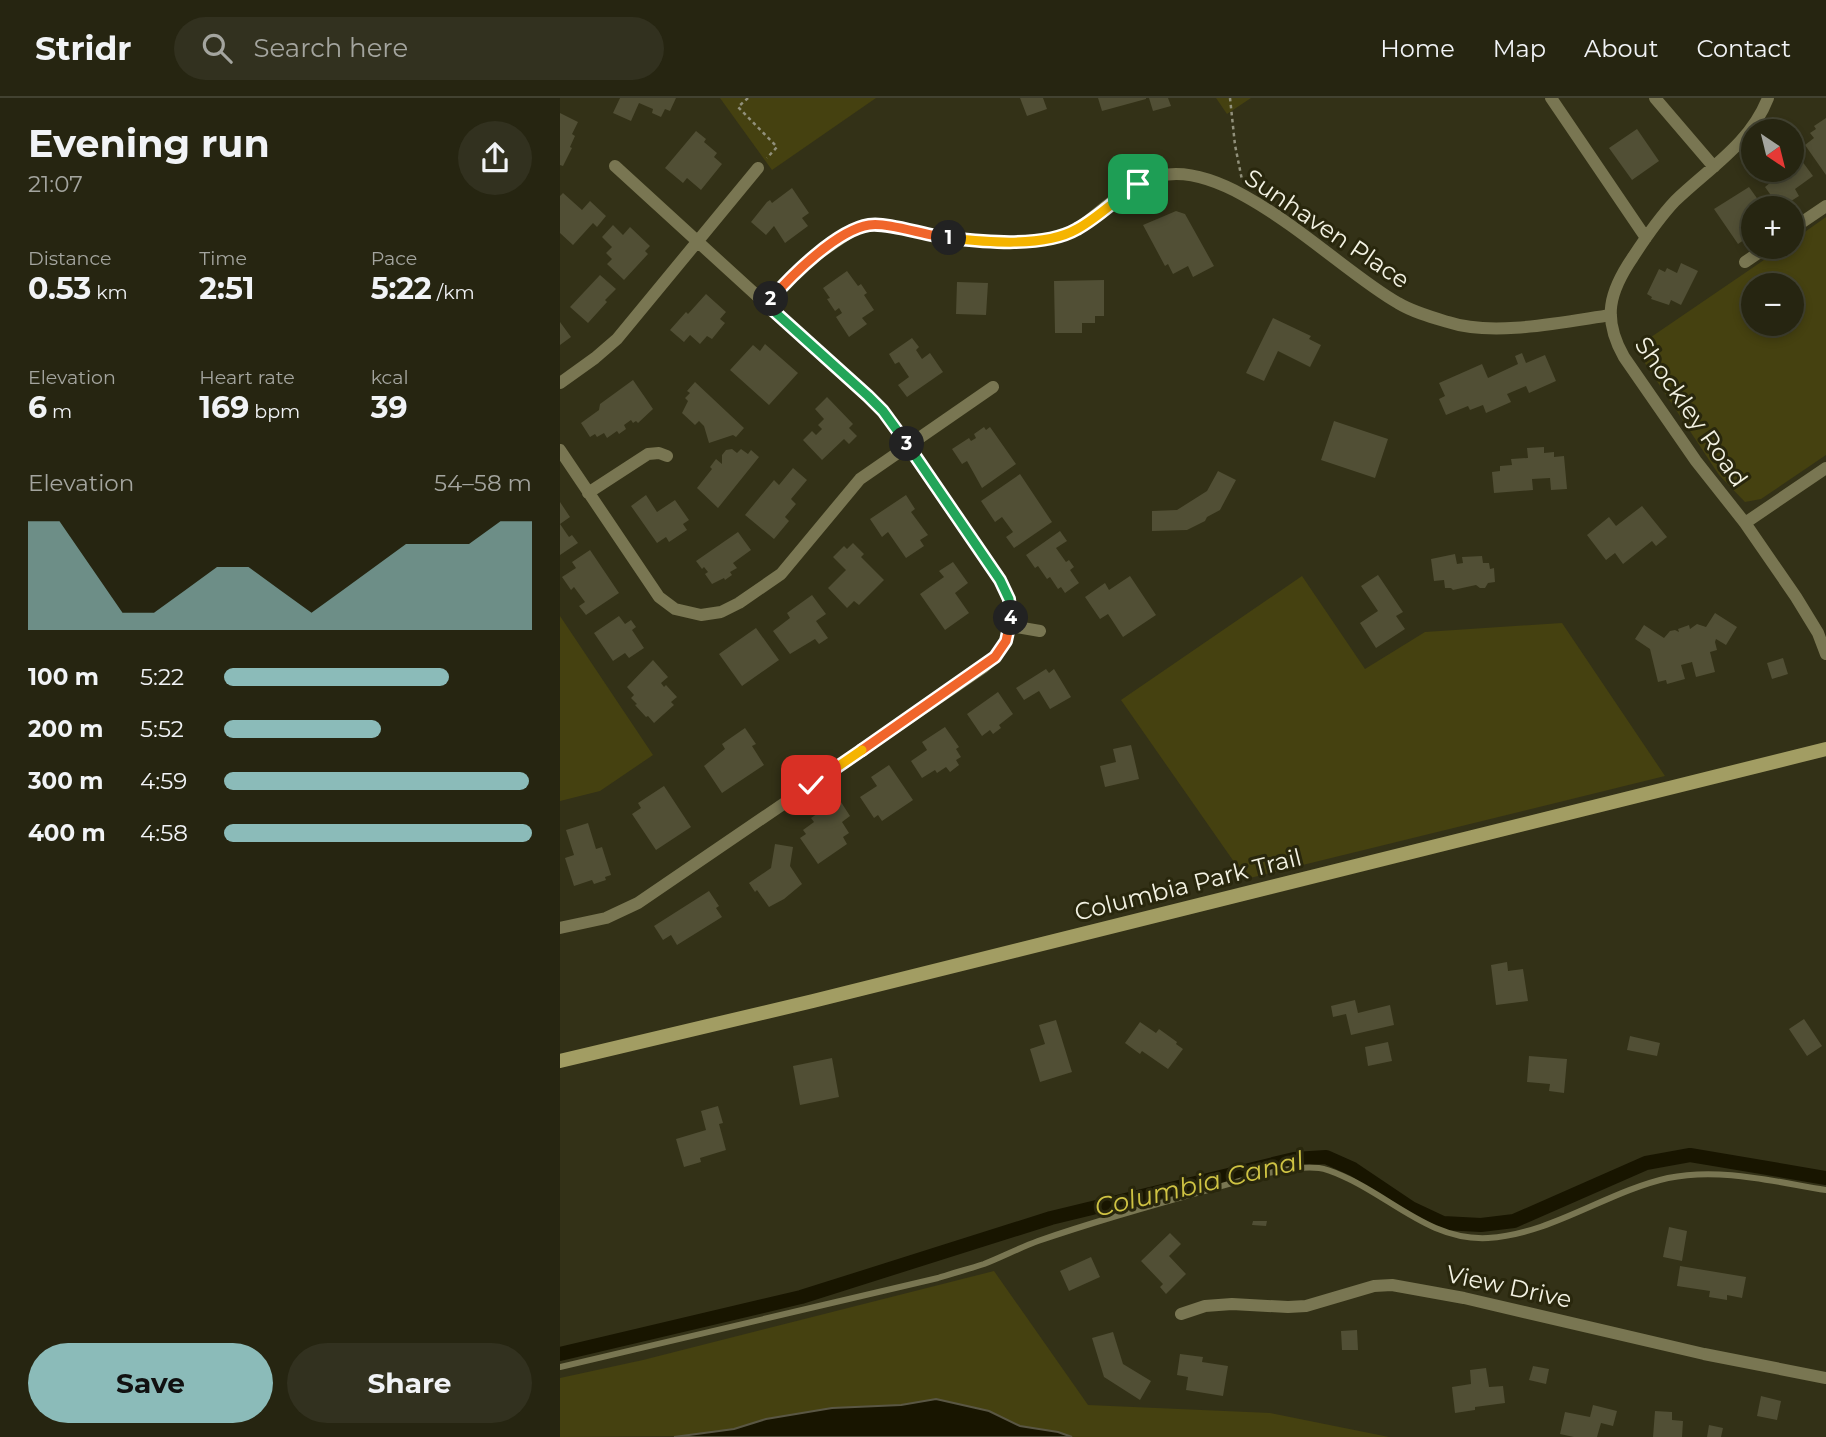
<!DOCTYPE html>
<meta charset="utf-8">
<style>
body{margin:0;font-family:Montserrat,sans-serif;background:#32311f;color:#f1f3f6;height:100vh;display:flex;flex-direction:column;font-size:26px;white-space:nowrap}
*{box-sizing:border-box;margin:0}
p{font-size:23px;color:#a4a59f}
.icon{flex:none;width:38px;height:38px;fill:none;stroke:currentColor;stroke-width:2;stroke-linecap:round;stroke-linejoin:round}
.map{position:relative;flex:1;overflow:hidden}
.details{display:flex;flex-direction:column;background:#262511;width:560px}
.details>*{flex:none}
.needle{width:46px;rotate:145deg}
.tools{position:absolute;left:1181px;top:21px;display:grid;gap:14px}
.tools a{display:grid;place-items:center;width:63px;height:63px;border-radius:50%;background:#262511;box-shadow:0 4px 10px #0003,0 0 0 2px #424231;font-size:35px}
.pin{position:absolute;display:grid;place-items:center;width:60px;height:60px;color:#fff;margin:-30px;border-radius:14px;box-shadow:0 4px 10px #0006}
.km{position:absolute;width:35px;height:35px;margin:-18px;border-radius:50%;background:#222;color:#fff;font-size:19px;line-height:35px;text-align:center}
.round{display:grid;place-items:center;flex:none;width:74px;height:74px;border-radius:37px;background:#32311f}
.summary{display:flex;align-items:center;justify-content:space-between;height:119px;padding:0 28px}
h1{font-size:38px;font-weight:700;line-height:52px}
.metrics{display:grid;grid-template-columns:repeat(3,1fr);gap:10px;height:119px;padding:7px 28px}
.metrics div{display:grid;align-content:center}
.metrics b{font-size:30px;font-weight:700}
.metrics small{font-size:19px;font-weight:400}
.metrics p{font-size:19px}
.chart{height:196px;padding:14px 28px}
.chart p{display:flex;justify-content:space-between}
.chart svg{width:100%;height:126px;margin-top:7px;fill:#8bbbb9;opacity:.7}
.primary-button{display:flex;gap:14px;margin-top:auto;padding:14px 28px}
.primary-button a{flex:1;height:80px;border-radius:42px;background:#8bbbb9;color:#111;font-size:28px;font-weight:700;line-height:80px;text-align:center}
.primary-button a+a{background:#32311f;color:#f1f3f6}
ul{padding:0 28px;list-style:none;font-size:23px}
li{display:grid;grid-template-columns:112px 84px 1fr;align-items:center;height:52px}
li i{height:18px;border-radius:9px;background:#8bbbb9}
header{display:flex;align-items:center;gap:42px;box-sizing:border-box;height:98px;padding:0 35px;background:#262511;border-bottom:2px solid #424231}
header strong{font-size:33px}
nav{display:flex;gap:38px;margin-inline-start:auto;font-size:24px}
.search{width:490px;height:63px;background:#32311f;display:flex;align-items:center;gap:18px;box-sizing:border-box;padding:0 24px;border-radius:38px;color:#a4a59f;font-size:26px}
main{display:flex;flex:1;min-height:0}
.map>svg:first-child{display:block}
.green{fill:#454110;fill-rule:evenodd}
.water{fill:#181500;stroke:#5a5744;stroke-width:2}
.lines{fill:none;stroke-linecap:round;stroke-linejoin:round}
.canal{stroke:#181500;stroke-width:14}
.building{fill:#514f35}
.path{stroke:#91907b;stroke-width:2.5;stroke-dasharray:3.5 3.5;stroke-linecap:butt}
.service{stroke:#797652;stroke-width:6}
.minor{stroke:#797652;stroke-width:12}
.secondary{stroke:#a29d63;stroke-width:14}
.split-1-casing{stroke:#fff;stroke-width:14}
.split-2-casing{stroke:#fff;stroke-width:14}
.split-3-casing{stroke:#fff;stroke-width:14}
.split-4-casing{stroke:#fff;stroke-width:14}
.split-5-casing{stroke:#fff;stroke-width:14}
.split-6-casing{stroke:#fff;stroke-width:14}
.split-1{stroke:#f5b400;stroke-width:9}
.split-2{stroke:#f0652b;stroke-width:9}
.split-3{stroke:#22a559;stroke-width:9}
.split-4{stroke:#22a559;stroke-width:9}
.split-5{stroke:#f0652b;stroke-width:9}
.split-6{stroke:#f5b400;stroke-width:9}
.labels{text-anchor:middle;stroke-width:6;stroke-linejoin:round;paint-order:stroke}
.street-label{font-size:24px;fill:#f3f2e3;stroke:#29270d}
.water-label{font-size:26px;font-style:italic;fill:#cfc343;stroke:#29270d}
</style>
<header>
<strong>Stridr</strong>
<div class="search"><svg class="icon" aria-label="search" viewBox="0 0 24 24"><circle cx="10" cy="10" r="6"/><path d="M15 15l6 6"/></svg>Search here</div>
<nav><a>Home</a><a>Map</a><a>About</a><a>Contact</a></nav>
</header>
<main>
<section class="details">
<div class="summary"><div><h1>Evening run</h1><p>21:07</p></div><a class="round"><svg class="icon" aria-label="share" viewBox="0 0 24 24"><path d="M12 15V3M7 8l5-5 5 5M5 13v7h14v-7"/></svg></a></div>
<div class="metrics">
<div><p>Distance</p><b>0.53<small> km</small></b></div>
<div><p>Time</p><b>2:51</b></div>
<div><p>Pace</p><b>5:22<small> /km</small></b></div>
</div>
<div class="metrics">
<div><p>Elevation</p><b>6<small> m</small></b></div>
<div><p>Heart rate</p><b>169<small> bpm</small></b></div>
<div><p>kcal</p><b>39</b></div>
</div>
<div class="chart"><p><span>Elevation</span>54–58 m</p>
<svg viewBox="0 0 160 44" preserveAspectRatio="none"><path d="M0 44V6L10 6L20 22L30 38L40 38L50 30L60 22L70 22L80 30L90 38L100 30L110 22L120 14L130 14L140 14L150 6L160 6V44z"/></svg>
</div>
<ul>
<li><b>100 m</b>5:22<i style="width:73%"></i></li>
<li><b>200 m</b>5:52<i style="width:51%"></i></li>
<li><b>300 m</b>4:59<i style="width:99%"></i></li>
<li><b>400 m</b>4:58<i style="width:100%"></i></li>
</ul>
<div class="primary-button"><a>Save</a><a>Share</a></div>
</section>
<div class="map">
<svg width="1266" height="1339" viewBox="0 0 1266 1339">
<rect width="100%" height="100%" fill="#333117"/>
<path class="green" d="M160 0H316L212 72Z
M656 0H691L667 16Z
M1266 119V357L1201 401 1185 404 1159 377 1075 250 1223 149H1232V143ZM1194 187H1232V226H1194Z
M742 478 805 571 865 534 1002 525 1105 678 686 781 561 602Z
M0 518 93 657 40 693 0 703Z
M434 1173 528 1307 710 1315 829 1339H512L498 1334 460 1328 429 1313 376 1301 341 1307 272 1310 206 1321 174 1331 127 1338 0 1339V1280L83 1262Z"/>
<path class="water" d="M376 1301 429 1313 460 1328 498 1334 512 1339H114L174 1331 206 1321 272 1310 341 1307Z"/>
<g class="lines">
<path class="canal" d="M0 1256 241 1199 491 1120 734 1061 766 1059 793 1071 851 1110 883 1125 921 1127 954 1123 1086 1065 1130 1057 1266 1080"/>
</g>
<path class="building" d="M60 0H116L110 13 105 11 101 19 92 15 93 11 79 5 71 23 53 15Z
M460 0H483L487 11 467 18Z
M538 0H586V1L542 13Z
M589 0H608L611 8 593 13Z
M0 15 18 24 12 36 15 38 10 49 12 50 3 68 0 67Z
M1266 20V77L1245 47 1254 40 1250 35 1256 31 1254 28Z
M1077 31 1099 63 1072 82 1049 50Z
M136 33 146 41 144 44 157 55 154 59 162 66 141 92 127 80 123 85 105 70Z
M1239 59 1253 78 1235 91 1239 98 1220 110 1205 89 1211 84 1202 72H1232V64Z
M1189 89 1204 110H1194V135L1178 146 1154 111Z
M232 90 249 115 242 120 248 128 225 145 214 128 206 137 191 124 207 104 210 102 212 105Z
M3 95 22 112 30 103 46 118 37 129 33 125 13 147 0 135V98Z
M616 113 625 116 654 168 633 179 628 168 613 176 608 166 605 168 583 127Z
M53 127 63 137 70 129 90 148 85 153 88 156 64 182 47 166 52 161 46 155 52 149 42 139Z
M1121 165 1138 173 1121 207 1111 202 1109 207 1091 201 1092 199 1087 196 1099 171 1105 174 1107 170 1117 175Z
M287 173 298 188 301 186 307 195 304 197 314 212 302 220 307 226 289 239 276 219 282 215 279 210 275 213 267 201 270 200 263 190Z
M40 177 56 191 45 202 47 204 28 225 10 209Z
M544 182V218H535V225H522V235H495L494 183Z
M397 184 428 185 426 217 396 216Z
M146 196 166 214 160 221 165 225 152 241 147 238 140 246 130 237 124 244 110 232 126 214 128 216Z
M713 220 751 238 749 241 761 247 750 269 718 253 704 283 686 275Z
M0 224 11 239 0 247Z
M352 240 359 249 356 252 362 261 370 255 383 274 347 299 338 287 349 279 339 264 335 266 329 256Z
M205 246 238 275 209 307 170 272 193 247 200 253Z
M962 255 966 265 985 257 996 283 969 295 966 288 947 296 951 304 926 315 923 307 910 312 908 308 886 317 879 301 885 298 879 285 922 266 928 280 958 266 955 258Z
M73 282 93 311 78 325 76 323 73 325 71 322 64 327 66 331 59 336 57 333 47 340 44 335 37 339 35 336 30 339 21 325 39 312 40 306Z
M135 284 184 330 176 339 173 337 149 345 144 328 139 323 135 327 122 315 128 303 125 300 130 295 127 293Z
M267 299 293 326 289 330 297 338 289 346 284 341 262 362 243 342 252 333 256 337 262 331 258 327 264 321 255 311Z
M774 323 828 341 815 380 761 362Z
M424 329 426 332 430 329 456 366 422 390 407 363 402 366 392 351 409 340 411 343 416 340 414 336Z
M984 349V355L994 354V359L1004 358 1007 391 991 392 990 380 972 381 973 392 934 395 932 374 940 373V368L952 367 951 361 968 360 967 350Z
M172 351 177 355 181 351 188 356 191 352 199 359 158 410 137 390 152 371 150 369 156 361 162 366V357L166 352Z
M233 370 247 382 231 401 236 406 225 419 229 423 214 441 185 417 214 382 219 387Z
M658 373 676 382 660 412 647 419 645 423 627 432 592 433V413L617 412 647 393Z
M460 376 492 424 454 450 446 439 453 434 442 419 435 424 421 403Z
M86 397 97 414 115 402 129 422 123 426 127 432 109 444 106 439 97 445 71 408Z
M346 397 355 411 351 414 368 437 360 442 364 448 346 460 328 434 322 439 310 421Z
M0 404 10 419 0 426 9 439 12 437 18 445 0 457Z
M1082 408 1107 439 1096 448 1092 443 1063 466 1055 455 1046 462 1027 437 1049 419 1056 428Z
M500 433 507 443 496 450 506 464 509 462 514 469 510 472 519 485 505 495 501 489 498 491 490 479 487 481 478 468 475 470 466 457Z
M178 434 191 452 173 465 177 470 170 474 172 477 165 482 164 480 152 486 145 476 148 474 144 469 142 471 136 463Z
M293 445 304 456 301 459 324 482 299 507 294 503 287 510 268 490 286 472 273 459 284 448 287 451Z
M30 452 59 495 26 517 19 508 25 504 14 489 11 492 2 479 16 470 12 464Z
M895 456 897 466 903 465 902 459 922 458 923 465H929L930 471 934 470 935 484 928 485 925 490H920L916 487 893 492 891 490H885L884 482 874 483 871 461Z
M393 464 408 485 395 495 409 515 385 532 360 496 384 479 379 473Z
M818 477 843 514 836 518 845 531 816 550 800 525 818 513 801 488Z
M570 478 596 517 563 539 548 516 540 521 525 499 545 485 549 492Z
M252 497 266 516 256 523 268 540 259 546 255 541 230 556 213 533 230 520 227 515Z
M1155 515 1177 529 1166 547 1156 541 1155 544 1157 552 1150 554 1155 574 1136 579 1132 564 1121 567 1125 581 1107 586 1106 582 1098 584 1090 551 1075 541 1084 527 1104 540 1110 533 1115 532 1119 534 1118 531 1129 527 1130 531 1137 526 1146 529Z
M59 518 65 526 71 522 76 529 72 532 84 550 69 560 65 555 53 563 34 535Z
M196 530 219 562 182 588 159 556Z
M1223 560 1228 576 1212 581 1207 565Z
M93 562 108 579 101 585 104 589 106 587 117 599 111 604 114 607 94 625 88 618 86 619 75 607 77 606 71 600 74 597 67 589Z
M486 571 489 575 494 571 511 599 490 611 479 593 464 602 456 590Z
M438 594 453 616 439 627 441 630 433 636 430 632 422 638 407 616Z
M385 629 399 649 396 651 401 659 396 662 399 667 390 674 386 669 377 675 375 672 362 680 351 663 367 652 362 644Z
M185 630 196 646 192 648 204 667 162 695 144 668 165 651 162 646Z
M571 647 579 681 545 689 540 668 556 664 553 651Z
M329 667 353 702 322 723 318 717 314 720 300 699 317 688 311 679Z
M104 688 131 729 96 752 72 716 81 710 78 705Z
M279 701 290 718 282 724 289 735 283 739 287 746 258 766 240 740 246 736 243 732 254 724 251 720Z
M28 725 36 751 42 749 51 777 45 779 46 782 34 786 32 782 14 788 5 760 14 757 6 732Z
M215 746 233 749 230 768 242 786 224 801 209 809 197 792 195 794 189 785 211 770Z
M149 793 159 808 156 810 162 819 117 847 111 837 103 842 94 828Z
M947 864 948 873 963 871 968 903 936 907 931 867Z
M795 902 798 915 830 907 834 927 791 937 786 916 773 919 771 908Z
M1244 921 1262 948 1247 958 1229 931Z
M496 922 512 974 480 984 470 951 485 946 479 927Z
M580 924 596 935 599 931 617 944 616 946 623 951 608 971 582 953 580 956 565 945Z
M1070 938 1100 945 1097 958 1067 952Z
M828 944 832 963 808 968 805 949Z
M969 958 1007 961 1004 995 989 993 990 986 967 984Z
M272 960 279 999 240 1007 233 968Z
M158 1008 163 1025 159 1026 166 1052 140 1060 141 1064 124 1069 116 1041 146 1032 141 1013Z
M693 1123H707L706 1128 692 1127Z
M1109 1129 1127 1133 1122 1163 1103 1159Z
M610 1135 621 1146 609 1158 626 1176 606 1196 600 1189 603 1186 581 1163Z
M531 1159 540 1179 509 1193 500 1173Z
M1120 1168 1186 1179 1182 1200 1167 1197V1202L1149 1199 1150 1193 1117 1188Z
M797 1232 798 1252H782L781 1233Z
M553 1234 563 1266 591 1283 580 1302 544 1279 532 1240Z
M620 1256 643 1259 642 1264 668 1268 663 1298 626 1292 628 1279 617 1277Z
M973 1268 989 1271 986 1286 969 1282Z
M926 1270 929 1289 943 1288 945 1305 915 1309V1312L895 1315 892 1289 911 1286 910 1272Z
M1201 1298 1221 1303 1217 1322 1197 1318Z
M1033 1307 1057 1313 1053 1328 1041 1325 1037 1339H1014L1000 1336 1005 1314 1030 1319Z
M1095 1313 1112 1314V1322L1123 1323 1122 1339H1093Z
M1149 1327 1163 1330 1161 1339H1147Z"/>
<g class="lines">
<path class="path" d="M188 0 178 9 217 49 207 60
M670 0 675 47 682 82"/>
<path class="service" d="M293 132C325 122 336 131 366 138 415 147 469 147 516 132
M0 1269 378 1180C393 1175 409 1171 424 1166 442 1159 459 1150 478 1143 536 1123 596 1106 655 1090 688 1081 725 1067 759 1070 769 1071 780 1077 789 1081 835 1103 873 1143 928 1140 992 1136 1046 1094 1108 1080 1160 1069 1215 1084 1266 1092"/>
<path class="minor" d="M991 0 1086 140
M1095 0 1154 69
M1208 0C1190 46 1149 70 1115 103 1099 120 1086 139 1073 159 1049 194 1042 220 1064 259L1136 363 1185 425 1236 499 1258 535 1266 556
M1232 131 1266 108
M516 132C542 113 569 85 600 78 672 60 778 172 838 205 853 214 871 219 888 224 933 239 1003 224 1051 217
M1185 164 1207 149
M206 206 245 165 293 132
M0 285 35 260 57 241 198 70
M0 352 99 499 115 511 141 517 161 514 179 505 221 476 300 381 433 289
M28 395 88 356 99 355 107 358
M1185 425 1266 370
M451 528 480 533
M0 830 46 820 78 805 424 569C454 543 458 516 440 482L323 313 55 68
M621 1216 645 1208 672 1206 728 1209 746 1208 814 1188 832 1187 904 1200 1144 1256 1266 1280"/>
<path class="secondary" d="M0 963 253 903 1266 651"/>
</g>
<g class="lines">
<defs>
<path id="split-1" d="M389 140C425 144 484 150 517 131 539 119 557 100 578 86"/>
<path id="split-2" d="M211 201C232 177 277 132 309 127 329 124 366 138 389 140"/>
<path id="split-3" d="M211 201 206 206 308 298 323 313 347 346"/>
<path id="split-4" d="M347 346 440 482 449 501 451 520"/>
<path id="split-5" d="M302 652 435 559 446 543 451 520"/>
<path id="split-6" d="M251 687 302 652"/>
</defs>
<use href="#split-1" class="split-1-casing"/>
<use href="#split-2" class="split-2-casing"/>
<use href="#split-3" class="split-3-casing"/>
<use href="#split-4" class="split-4-casing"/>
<use href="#split-5" class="split-5-casing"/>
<use href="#split-6" class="split-6-casing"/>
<use href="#split-1" class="split-1"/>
<use href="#split-2" class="split-2"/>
<use href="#split-3" class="split-3"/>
<use href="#split-4" class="split-4"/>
<use href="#split-5" class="split-5"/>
<use href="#split-6" class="split-6"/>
</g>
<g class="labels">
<g class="street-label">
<text transform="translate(767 131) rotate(34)" y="8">Sunhaven Place</text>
<text transform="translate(1131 314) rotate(55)" y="8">Shockley Road</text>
<text transform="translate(628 787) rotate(-14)" y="8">Columbia Park Trail</text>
<text transform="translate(949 1189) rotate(12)" y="8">View Drive</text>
</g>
<g class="water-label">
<text transform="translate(639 1086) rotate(-13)" y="9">Columbia Canal</text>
</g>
</g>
</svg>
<div class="tools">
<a><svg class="needle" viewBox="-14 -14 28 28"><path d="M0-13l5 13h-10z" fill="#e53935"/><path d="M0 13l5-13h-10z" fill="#a4a59f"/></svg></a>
<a>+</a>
<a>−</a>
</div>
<div class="pin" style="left:578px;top:86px;background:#1e9e55"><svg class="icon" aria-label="arrive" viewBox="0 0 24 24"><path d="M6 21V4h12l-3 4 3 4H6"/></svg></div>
<div class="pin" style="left:251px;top:687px;background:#d93025"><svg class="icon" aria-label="check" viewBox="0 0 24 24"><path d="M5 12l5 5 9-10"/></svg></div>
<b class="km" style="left:389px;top:140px">1</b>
<b class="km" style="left:211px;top:201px">2</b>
<b class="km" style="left:347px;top:346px">3</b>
<b class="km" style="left:451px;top:520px">4</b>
</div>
</main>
